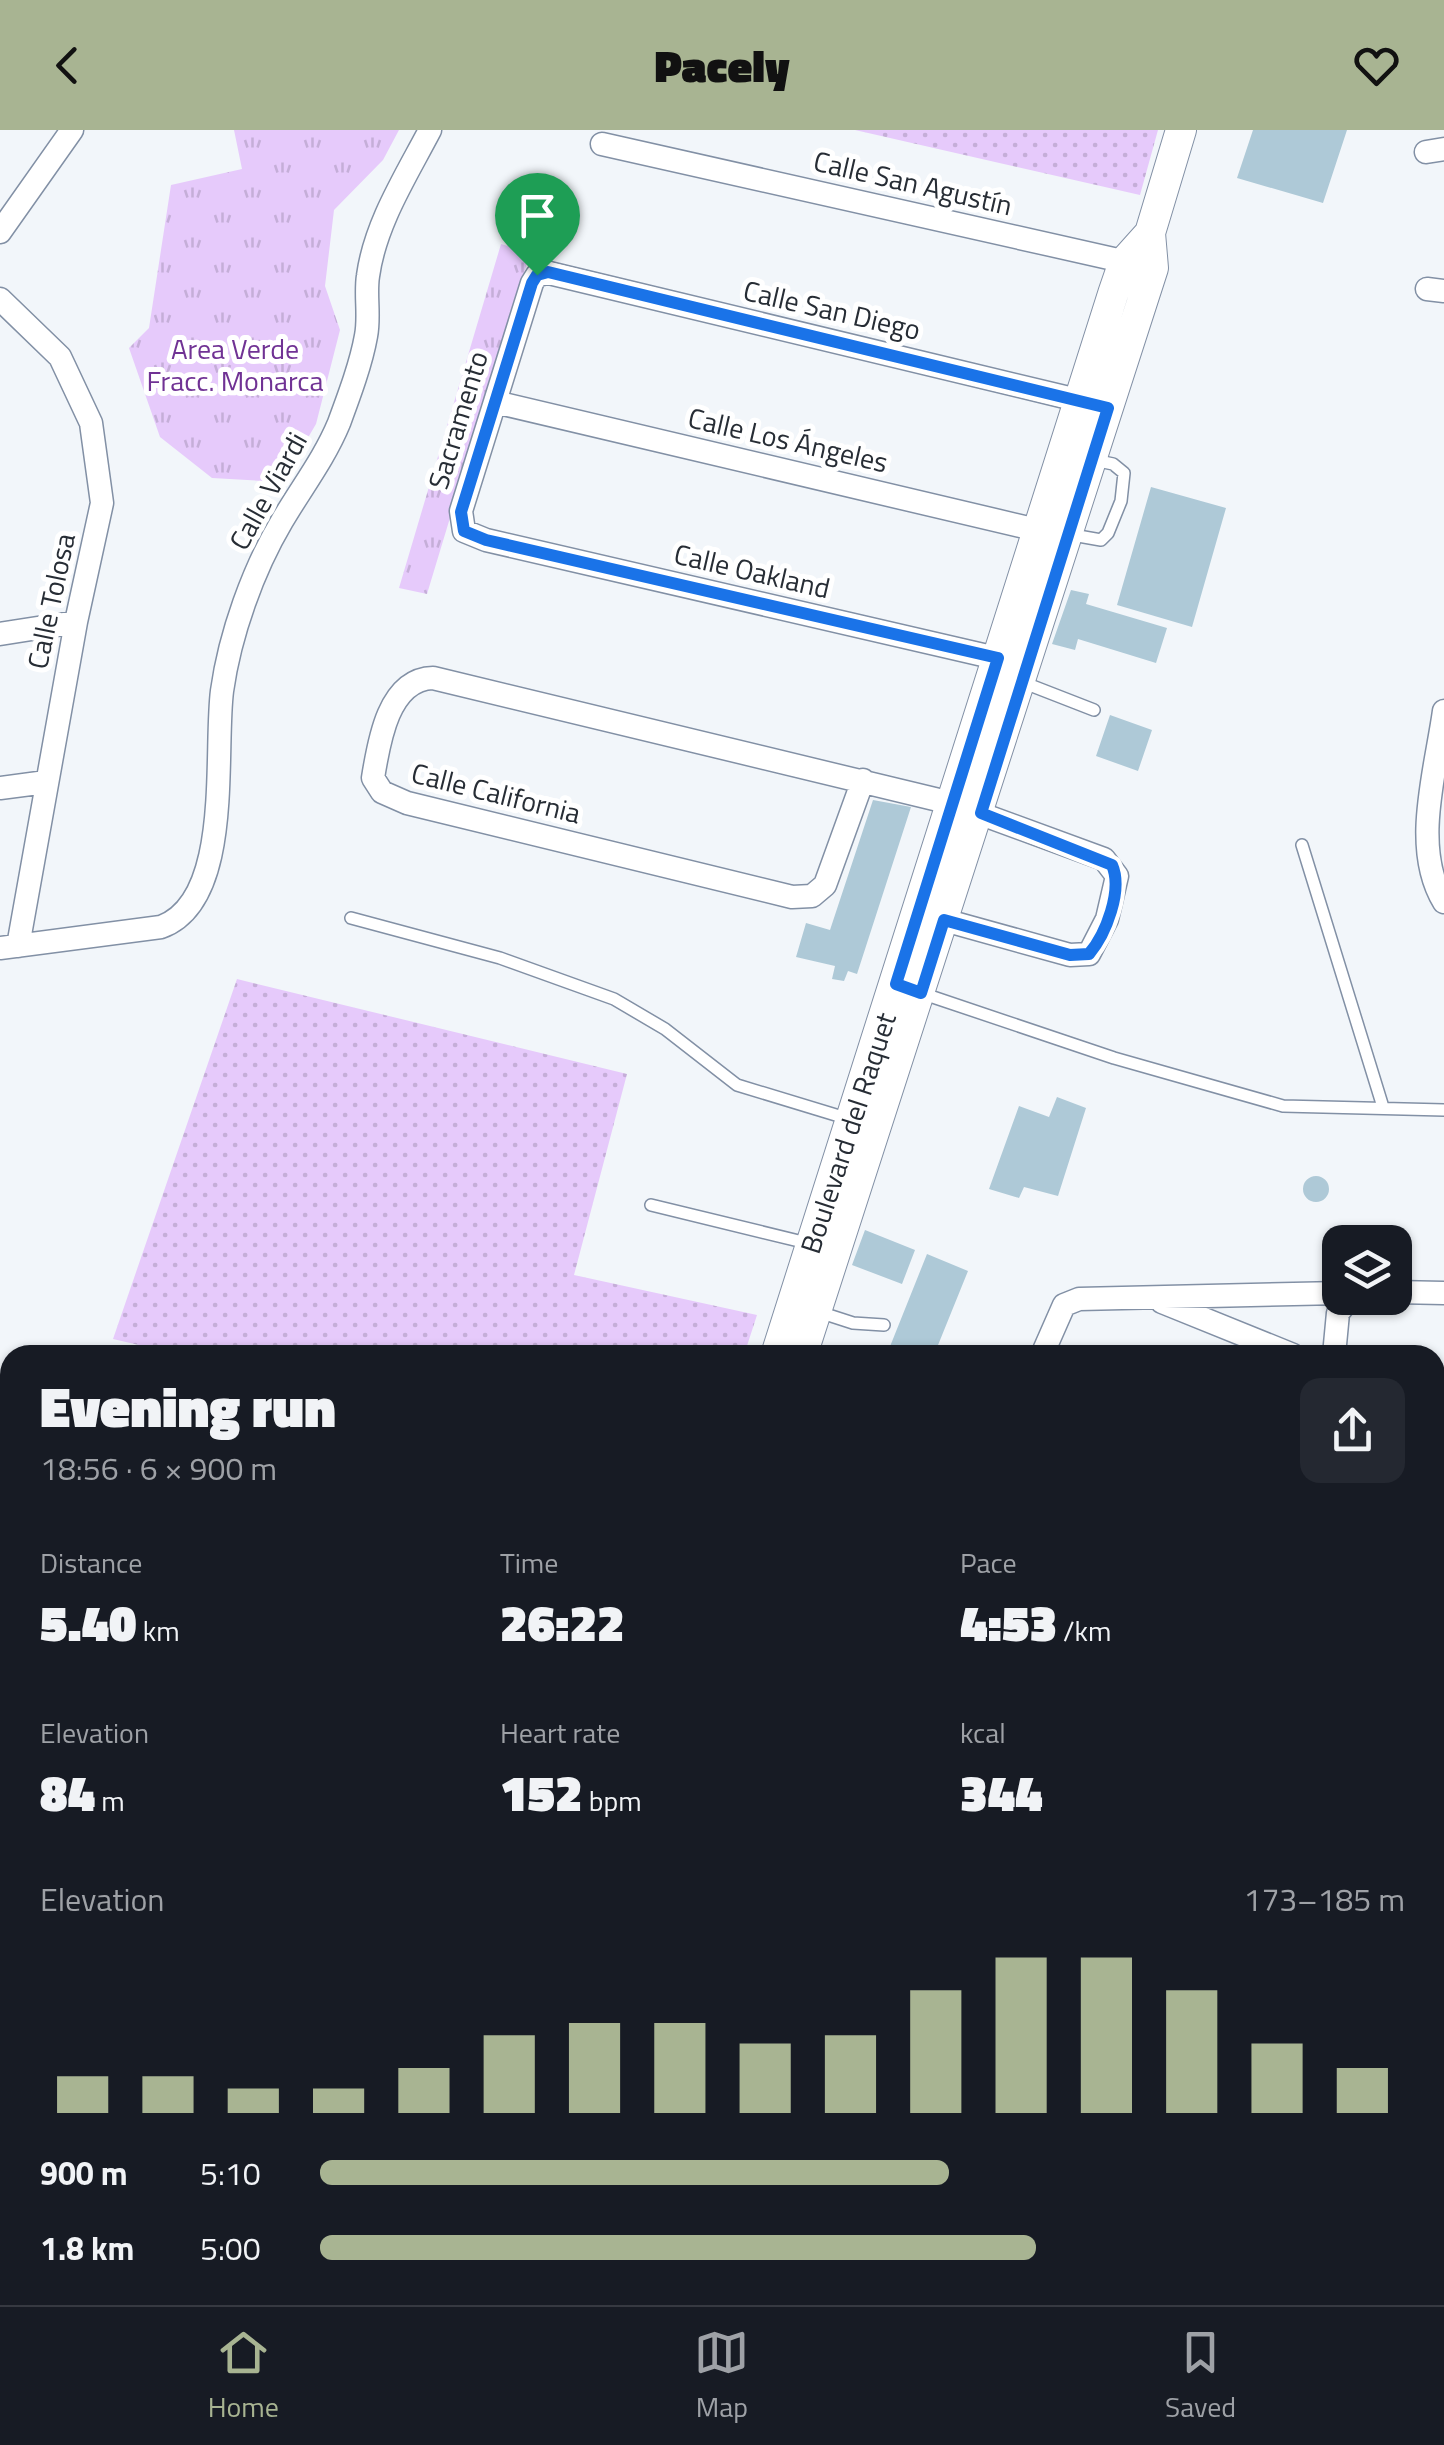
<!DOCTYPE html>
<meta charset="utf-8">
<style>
body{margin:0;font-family:"Titillium Web",sans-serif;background:#242831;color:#f1f3f6;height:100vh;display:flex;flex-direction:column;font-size:38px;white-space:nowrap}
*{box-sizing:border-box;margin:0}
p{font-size:32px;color:#9ea1a6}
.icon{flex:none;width:55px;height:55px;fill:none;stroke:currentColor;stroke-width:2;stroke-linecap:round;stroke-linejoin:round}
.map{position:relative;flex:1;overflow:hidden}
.drawer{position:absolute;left:0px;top:1215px;width:1445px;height:960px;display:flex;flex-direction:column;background:#171b24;border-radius:30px 30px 0 0;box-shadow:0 2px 8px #0004}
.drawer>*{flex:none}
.buttons{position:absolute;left:1322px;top:1095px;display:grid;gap:20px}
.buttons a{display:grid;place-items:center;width:90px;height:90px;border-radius:20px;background:#171b24;box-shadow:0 2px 8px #0004;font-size:50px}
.pin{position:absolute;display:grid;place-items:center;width:85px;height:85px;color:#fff;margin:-102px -42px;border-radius:50% 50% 50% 0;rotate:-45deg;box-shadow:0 0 10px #0007}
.pin .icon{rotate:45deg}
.round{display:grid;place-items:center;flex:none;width:105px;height:105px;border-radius:20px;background:#242831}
.summary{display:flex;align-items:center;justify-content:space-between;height:170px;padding:0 40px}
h1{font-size:55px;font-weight:800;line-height:75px}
.metrics{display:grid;grid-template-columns:repeat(3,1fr);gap:15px;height:170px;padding:10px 40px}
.metrics div{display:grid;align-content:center}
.metrics b{font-size:50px;font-weight:800}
.metrics small{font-size:28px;font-weight:400}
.metrics p{font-size:28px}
.chart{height:280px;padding:20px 40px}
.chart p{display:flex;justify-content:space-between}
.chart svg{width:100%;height:180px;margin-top:10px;stroke:#a8b492;stroke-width:6}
ul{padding:0 40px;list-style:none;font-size:32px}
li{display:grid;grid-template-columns:160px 120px 1fr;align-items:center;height:75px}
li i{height:25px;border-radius:12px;background:#a8b492}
header{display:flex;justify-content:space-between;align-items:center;height:130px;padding:0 40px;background:#a8b492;color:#111;font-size:45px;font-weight:800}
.tabs{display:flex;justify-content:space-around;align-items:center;height:140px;border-top:2px solid #363941;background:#171b24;font-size:28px;color:#9ea1a6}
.tabs a{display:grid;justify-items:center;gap:5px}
.tabs .on{color:#a8b492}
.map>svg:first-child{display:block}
.grass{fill:url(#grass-dots)}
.park{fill:url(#park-tufts)}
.building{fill:#aec9d7}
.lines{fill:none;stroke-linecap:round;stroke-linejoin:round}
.lane-casing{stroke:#8290a5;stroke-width:14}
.street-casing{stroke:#8290a5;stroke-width:25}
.secondary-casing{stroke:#8290a5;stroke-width:32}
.lane{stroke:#fff;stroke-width:11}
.street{stroke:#fff;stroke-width:22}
.secondary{stroke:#fff;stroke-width:30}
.route-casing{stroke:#fff;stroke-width:20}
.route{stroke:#1a73e8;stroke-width:12}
.labels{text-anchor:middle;stroke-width:10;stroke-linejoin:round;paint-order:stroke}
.street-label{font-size:28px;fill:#272d35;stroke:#fff}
.park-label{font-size:28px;fill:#703294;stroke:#fff}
</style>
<header><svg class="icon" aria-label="back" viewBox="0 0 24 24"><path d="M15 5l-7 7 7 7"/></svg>Pacely<svg class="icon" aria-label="heart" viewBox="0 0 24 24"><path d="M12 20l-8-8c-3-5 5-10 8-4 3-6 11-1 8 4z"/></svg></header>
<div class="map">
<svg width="1444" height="2175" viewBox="0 0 1444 2175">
<defs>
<pattern id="grass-dots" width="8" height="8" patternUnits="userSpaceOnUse" patternTransform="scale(2.5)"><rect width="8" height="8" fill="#e6cafb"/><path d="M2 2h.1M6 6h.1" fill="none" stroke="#c5aed8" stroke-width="1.8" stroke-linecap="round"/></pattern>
<pattern id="park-tufts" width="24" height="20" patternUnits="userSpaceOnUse" patternTransform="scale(2.5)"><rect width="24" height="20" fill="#e6cafb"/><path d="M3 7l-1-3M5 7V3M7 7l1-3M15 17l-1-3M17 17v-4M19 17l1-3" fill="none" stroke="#c5aed8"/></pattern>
</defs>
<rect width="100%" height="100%" fill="#f2f6fa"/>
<path class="grass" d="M855 0H1158L1140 65Z
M237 849 627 944 574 1145 757 1185 744 1225H182L113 1209Z"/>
<path class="park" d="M234 0H399L383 30 334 80 325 156 340 200 316 294 282 352 212 348 160 307 129 218 149 198 171 55 242 39Z
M501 114 530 123 427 464 399 458Z
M1293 2165H1360L1356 2175H1295Z"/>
<path class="building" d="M1253 0H1347L1323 73 1237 48Z
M1151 357 1226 378 1192 497 1117 475Z
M1071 460 1089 464 1086 474 1167 498 1156 533 1078 509 1075 520 1052 514Z
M1110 585 1152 600 1138 641 1096 626Z
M873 670 911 677 857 844 848 841 844 851 832 849 835 836 796 827 806 793 830 800Z
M1057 967 1086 978 1058 1066 1024 1057 1019 1068 989 1059 1019 976 1049 987Z
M1303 1059a13 13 0 1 1 26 0a13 13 0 1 1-26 0Z
M865 1100 915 1120 902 1154 852 1135Z
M927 1124 968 1141 934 1225H904L889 1219Z"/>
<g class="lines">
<defs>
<path id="lane" d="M1067 404 1101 410 1108 403 1121 371 1124 343 1113 334 1094 330
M1022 552 1094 580
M1302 715 1383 977
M351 788 500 828 614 869 665 899 737 955 849 989
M921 863 1114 928 1283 976 1444 980
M651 1075 807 1113
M819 1182 853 1193 884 1195"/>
<path id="street" d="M602 14 1140 135
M1426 22 1444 19
M0 102 72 0
M1427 159 1444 161
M0 169 60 227 91 293 102 373 76 492 18 816
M495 272 1054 404
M0 504 76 492
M1009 531 486 410 464 401 461 381 532 153 537 145 549 143 1094 274
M1444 581C1436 640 1411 718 1444 772
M863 650 825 755 812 766 792 767 407 673 382 662 373 648C379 610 389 549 433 548L951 673 1104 729 1117 746 1107 789 1089 824 1070 825 944 790
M0 658 46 652
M0 818 161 797C233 771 214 624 222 561 230 504 253 440 282 391 302 357 324 329 339 293 349 266 361 234 366 206 370 186 365 165 368 146 375 94 406 46 430 0
M1395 1162 1444 1163
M1162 1172 1293 1225
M1042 1225 1064 1175 1079 1169 1340 1163
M1334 1225 1338 1183 1350 1168
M1435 1288 1444 1295
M0 1409H10
M1435 1640 1444 1630
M0 1688H10
M1435 2041 1444 2016
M0 2120 10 2126
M28 2165 36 2175
M293 2165 295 2175
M1222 2165 1223 2175
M842 2175H862
M1006 2175 1009 2165
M1388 2175 1392 2165"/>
<path id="secondary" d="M776 1225 1113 164 1124 132 1150 103
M802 1225 1153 138 1150 103 1181 0
M1435 1560 1444 1558
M0 1993 10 1988
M698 2165 699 2175
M727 2165 728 2175"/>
</defs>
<use href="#lane" class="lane-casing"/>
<use href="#street" class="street-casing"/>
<use href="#secondary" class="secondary-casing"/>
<use href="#lane" class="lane"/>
<use href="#street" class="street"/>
<use href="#secondary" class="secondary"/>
</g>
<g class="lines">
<defs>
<path id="route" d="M548 142 1108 278 981 683 1112 735C1123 760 1106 804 1089 824L1070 825 944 790 921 863 896 854 998 528 486 410 464 401 461 382 532 153 537 145Z"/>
</defs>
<use href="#route" class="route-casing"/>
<use href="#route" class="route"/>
</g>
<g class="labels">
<g class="street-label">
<text transform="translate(913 53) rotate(13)" y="10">Calle San Agustín</text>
<text transform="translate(832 180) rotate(13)" y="10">Calle San Diego</text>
<text transform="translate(458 290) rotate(-73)" y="10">Sacramento</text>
<text transform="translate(788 310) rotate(13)" y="10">Calle Los Ángeles</text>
<text transform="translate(268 361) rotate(-61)" y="10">Calle Viardi</text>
<text transform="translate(752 441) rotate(13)" y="10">Calle Oakland</text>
<text transform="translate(51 471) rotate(-78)" y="10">Calle Tolosa</text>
<text transform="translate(496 663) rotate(14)" y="10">Calle California</text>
<text transform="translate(848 1003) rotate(-72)" y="10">Boulevard del Raquet</text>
</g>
<g class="park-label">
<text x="235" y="229">Area Verde<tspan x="235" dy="32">Fracc. Monarca</tspan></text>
</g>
</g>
</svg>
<div class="buttons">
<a><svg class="icon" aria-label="layers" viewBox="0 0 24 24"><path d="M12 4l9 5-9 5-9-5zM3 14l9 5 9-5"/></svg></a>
</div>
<div class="pin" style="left:537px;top:145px;background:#1e9e55"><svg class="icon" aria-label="arrive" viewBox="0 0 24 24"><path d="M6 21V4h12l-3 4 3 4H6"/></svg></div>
<section class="drawer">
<div class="summary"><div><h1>Evening run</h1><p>18:56 · 6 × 900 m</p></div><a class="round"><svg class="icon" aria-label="share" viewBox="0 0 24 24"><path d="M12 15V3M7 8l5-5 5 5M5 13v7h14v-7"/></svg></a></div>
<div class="metrics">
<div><p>Distance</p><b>5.40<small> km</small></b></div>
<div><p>Time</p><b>26:22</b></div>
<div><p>Pace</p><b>4:53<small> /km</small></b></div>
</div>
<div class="metrics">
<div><p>Elevation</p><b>84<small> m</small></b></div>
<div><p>Heart rate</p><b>152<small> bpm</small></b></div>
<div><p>kcal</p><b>344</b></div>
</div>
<div class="chart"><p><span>Elevation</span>173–185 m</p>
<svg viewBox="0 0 160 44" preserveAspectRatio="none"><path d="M5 44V35M15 44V35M25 44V38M35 44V38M45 44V33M55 44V25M65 44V22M75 44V22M85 44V27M95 44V25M105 44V14M115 44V6M125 44V6M135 44V14M145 44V27M155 44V33"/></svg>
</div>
<ul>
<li><b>900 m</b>5:10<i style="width:58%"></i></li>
<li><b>1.8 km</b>5:00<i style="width:66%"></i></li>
</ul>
</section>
</div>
<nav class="tabs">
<a class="on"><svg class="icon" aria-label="home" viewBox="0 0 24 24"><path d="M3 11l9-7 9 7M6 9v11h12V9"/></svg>Home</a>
<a><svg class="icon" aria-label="map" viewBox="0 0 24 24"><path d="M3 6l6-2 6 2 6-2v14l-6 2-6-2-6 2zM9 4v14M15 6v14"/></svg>Map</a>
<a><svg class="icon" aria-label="saved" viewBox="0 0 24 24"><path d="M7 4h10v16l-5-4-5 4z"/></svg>Saved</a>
</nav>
